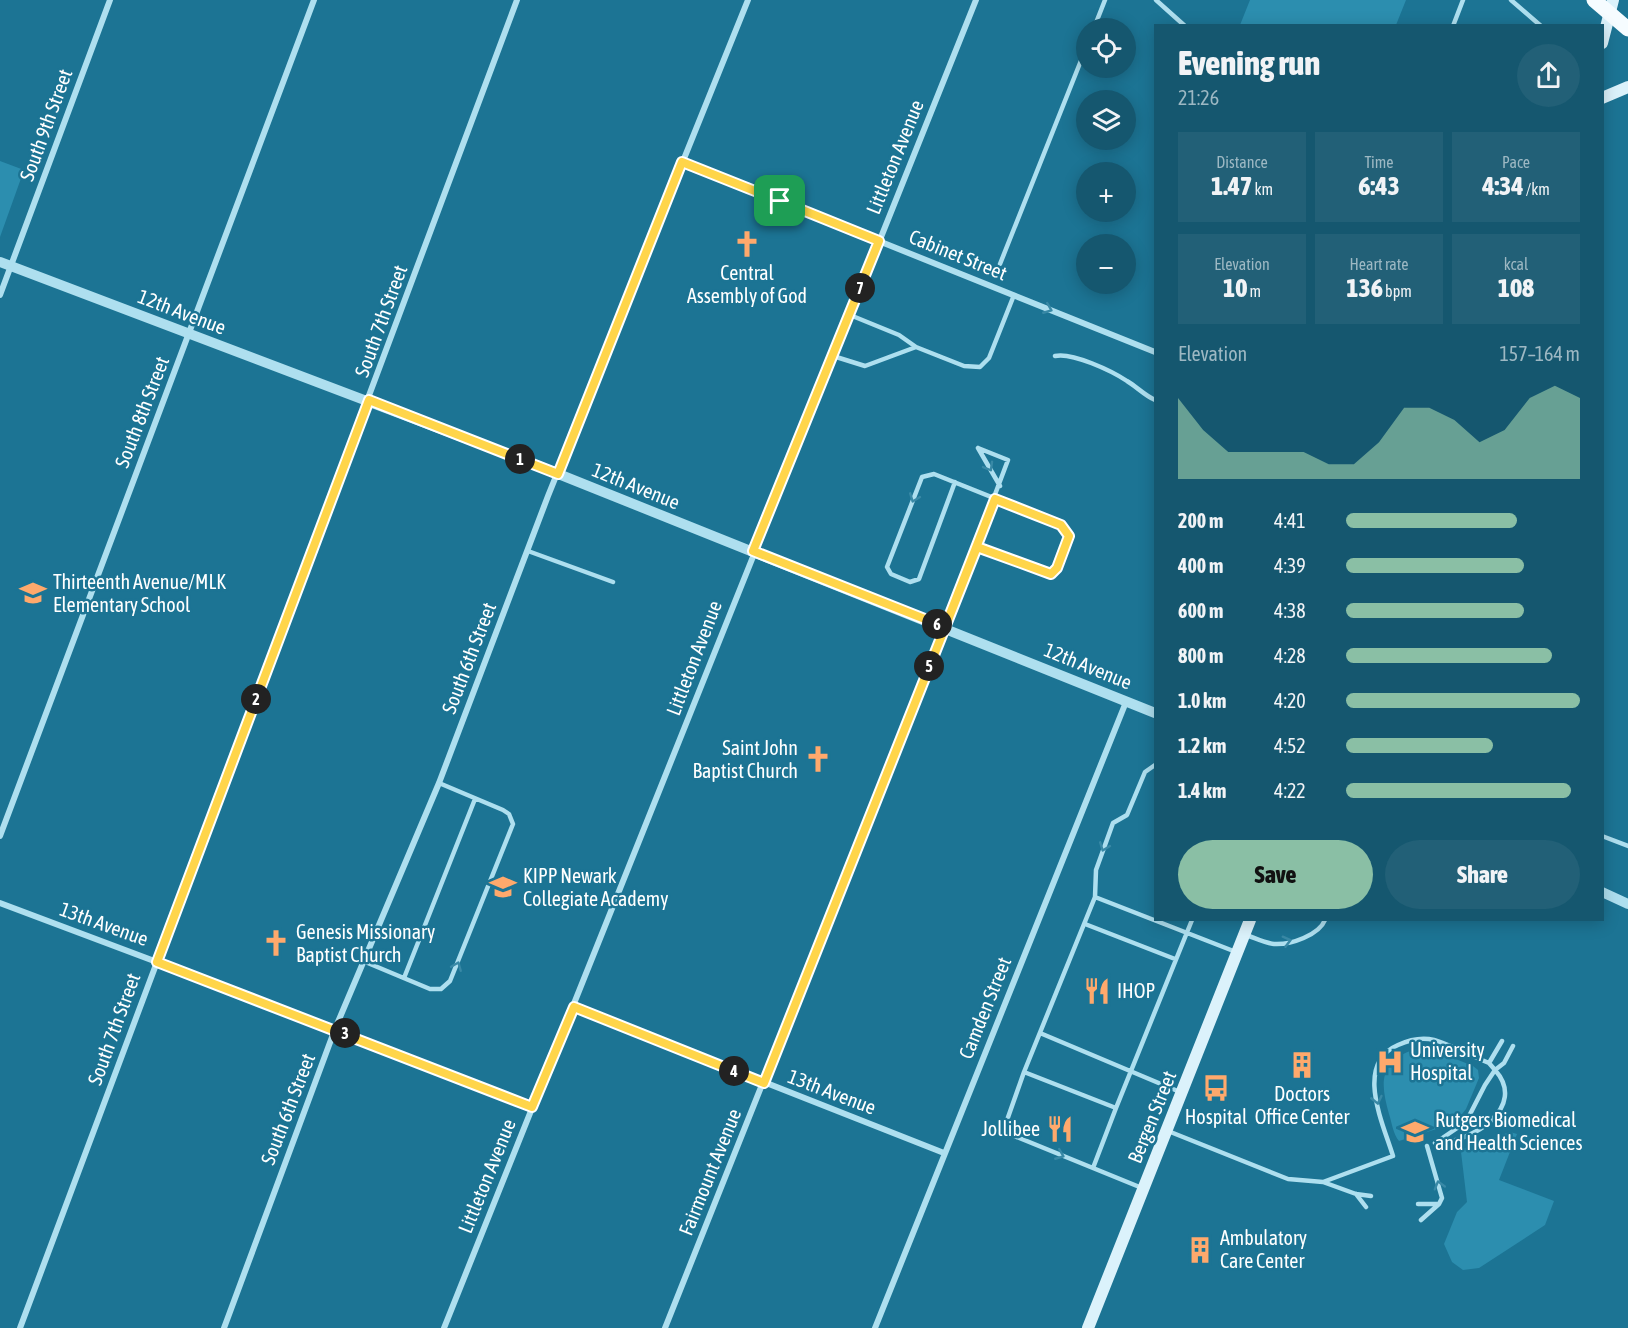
<!DOCTYPE html>
<meta charset="utf-8">
<style>
body{margin:0;font-family:"Asap Condensed",sans-serif;background:#226077;color:#f1f3f6;height:100vh;display:flex;flex-direction:column;font-size:22px;white-space:nowrap}
*{box-sizing:border-box;margin:0}
p{font-size:20px;color:#9db8c3}
.icon{flex:none;width:33px;height:33px;fill:none;stroke:currentColor;stroke-width:2;stroke-linecap:round;stroke-linejoin:round}
.map{position:relative;flex:1;overflow:hidden}
.sheet{position:absolute;left:1154px;top:24px;width:450px;height:897px;display:flex;flex-direction:column;background:#15576f;border-radius:0px;box-shadow:0 3px 15px #0003}
.sheet>*{flex:none}
.buttons{position:absolute;left:1076px;top:18px;display:grid;gap:12px}
.buttons a{display:grid;place-items:center;width:60px;height:60px;border-radius:50%;background:#15576f;box-shadow:0 3px 15px #0003;font-size:30px}
.pin{position:absolute;display:grid;place-items:center;width:51px;height:51px;color:#fff;margin:-26px;border-radius:12px;box-shadow:0 3px 9px #0006}
.km{position:absolute;width:30px;height:30px;margin:-15px;border-radius:50%;background:#222;color:#fff;font-size:16px;line-height:30px;text-align:center}
.round{display:grid;place-items:center;flex:none;width:63px;height:63px;border-radius:32px;background:#226077}
.head{display:flex;align-items:center;justify-content:space-between;height:102px;padding:0 24px}
h1{font-size:33px;font-weight:800;line-height:45px}
.metrics{display:grid;grid-template-columns:repeat(3,1fr);gap:9px;height:102px;padding:6px 24px}
.metrics div{display:grid;align-content:center;border-radius:0px;background:#226077;text-align:center}
.metrics b{font-size:26px;font-weight:800}
.metrics small{font-size:16px;font-weight:400}
.metrics p{font-size:16px}
.chart{height:168px;padding:12px 24px}
.chart p{display:flex;justify-content:space-between}
.chart svg{width:100%;height:108px;margin-top:6px;fill:#8abfa5;opacity:.7}
.action{display:flex;gap:12px;margin-top:auto;padding:12px 24px}
.action a{flex:1;height:69px;border-radius:36px;background:#8abfa5;color:#111;font-size:24px;font-weight:800;line-height:69px;text-align:center}
.action a+a{background:#226077;color:#f1f3f6}
ul{padding:0 24px;list-style:none;font-size:20px}
li{display:grid;grid-template-columns:96px 72px 1fr;align-items:center;height:45px}
li i{height:15px;border-radius:8px;background:#8abfa5}
.map>svg:first-child{display:block}
.green{fill:#2c8eaf}
.lines{fill:none;stroke-linecap:round;stroke-linejoin:round}
.service{stroke:#aedfef;stroke-width:4.5}
.minor{stroke:#aedfef;stroke-width:6}
.tertiary{stroke:#aedfef;stroke-width:10}
.secondary{stroke:#dbf2fb;stroke-width:12}
.primary{stroke:#f6fcff;stroke-width:15}
.oneway{stroke:#3989a6}
.route-casing{stroke:#fff;stroke-width:12}
.route{stroke:#ffd54a;stroke-width:8}
.labels{text-anchor:middle;stroke-width:5;stroke-linejoin:round;paint-order:stroke}
.street-label{font-size:20px;fill:#fff;stroke:#1c7494}
.poi-label{font-size:20px;fill:#fff;stroke:#1c7494;text-anchor:start}
</style>
<div class="map">
<svg width="1628" height="1328" viewBox="0 0 1628 1328">
<rect width="100%" height="100%" fill="#1c7494"/>
<path class="green" d="M1250 0H1406L1396 25H1240Z
M0 161 24 170 0 237Z
M1415 1049H1431L1473 1066 1478 1070 1479 1078 1466 1109 1455 1123 1399 1141C1393 1134 1392 1123 1389 1114 1380 1082 1379 1062 1415 1049Z
M1510 1132 1517 1134 1499 1180 1554 1201 1545 1225 1479 1268 1463 1270 1452 1262 1444 1244 1457 1212 1467 1202 1461 1152 1463 1149Z"/>
<g class="lines">
<path class="service" d="M1156 0 1185 26
M1511 0 1541 26
M1453 26 1463 0
M1094 28 1105 0
M1000 264 1086 48
M850 315 899 335 916 347
M833 356 865 366 916 347 964 366 980 367 989 358 1014 295
M1055 356C1072 352 1112 371 1127 381 1137 387 1144 395 1155 400
M978 448 1000 486
M955 482 919 579 910 582 891 574 887 567 922 477 934 474 1061 525 1069 536 1057 568 1051 574 977 547
M528 551 613 582
M945 627 1008 460 978 448
M1155 765 1145 772 1127 815 1113 823 1096 870 1095 897 1236 952
M1602 836 1628 846
M1095 897 1024 1072 1116 1108 1192 920
M1085 924 1175 959
M1246 935C1255 938 1265 943 1274 944 1291 945 1319 935 1325 920
M363 961 430 989H441L450 981 513 824 509 814 503 810 439 783
M404 978 475 799
M1040 1033 1180 1092
M1489 1063 1502 1041
M1024 1072 1006 1123 1007 1133 1142 1188
M1168 1131 1288 1179 1323 1182 1393 1156C1383 1123 1354 1064 1398 1045 1409 1040 1422 1037 1434 1040 1453 1046 1471 1056 1489 1063L1495 1070 1485 1085 1466 1122 1435 1143
M1438 1143C1472 1142 1528 1107 1495 1070L1504 1063 1513 1046
M1093 1168 1116 1108
M1323 1182 1356 1194 1371 1196
M1356 1194 1366 1207
M1418 1204H1439L1442 1198 1427 1146
M1421 1220 1439 1204"/>
<path class="minor" d="M682 162 1155 352
M0 295 110 0
M0 836 314 0
M0 903 335 1029 532 1107
M574 1007 944 1153
M20 1328 517 0
M224 1328 335 1029 439 783 548 496 748 0
M444 1328 976 0
M665 1328 944 628
M875 1328 1126 702"/>
<path class="tertiary" d="M0 262 541 467 1155 713
M1602 892 1628 904"/>
<path class="secondary" d="M1602 43 1613 0
M1602 98 1628 87
M1088 1328 1250 920"/>
<path class="primary" d="M1594 0 1628 29"/>
</g>
<defs><path id="oneway-chevron" d="M-2-3.5L2.5 0L-2 3.5" fill="none" stroke-width="1.6" stroke-linecap="round" stroke-linejoin="round" transform="scale(1.5)"/></defs>
<g class="oneway">
<use href="#oneway-chevron" transform="translate(1048 309) rotate(22)"/>
<use href="#oneway-chevron" transform="translate(989 467) rotate(60)"/>
<use href="#oneway-chevron" transform="translate(914 498) rotate(111)"/>
<use href="#oneway-chevron" transform="translate(1104 847) rotate(111)"/>
<use href="#oneway-chevron" transform="translate(1287 941) rotate(-15)"/>
<use href="#oneway-chevron" transform="translate(457 966) rotate(-68)"/>
<use href="#oneway-chevron" transform="translate(1377 1100) rotate(77)"/>
<use href="#oneway-chevron" transform="translate(1060 1155) rotate(22)"/>
<use href="#oneway-chevron" transform="translate(1439 1185) rotate(-106)"/>
</g>
<g class="lines">
<defs>
<path id="route" d="M780 201 682 162 558 474 369 400 157 962 532 1107 574 1007 764 1083 977 547 1051 574 1057 568 1069 536 1061 525 995 499 945 627 753 551 879 241 780 201"/>
</defs>
<use href="#route" class="route-casing"/>
<use href="#route" class="route"/>
</g>
<defs>
<symbol id="church-bare" viewBox="-9 -9 18 18"><path d="M-1.2-6h2.4v3.5h3.3v2.4h-3.3V6h-2.4V-.1h-3.3v-2.4h3.3Z" fill="#ffa96c" stroke="#1c7494" stroke-width="2.5" paint-order="stroke"/></symbol>
<symbol id="school-bare" viewBox="-9 -9 18 18"><path d="M0-5L7-2L0 1L-7-2ZM-4 1L0 2.5L4 1V4Q0 6-4 4Z" fill="#ffa96c" stroke="#1c7494" stroke-width="2.5" paint-order="stroke"/></symbol>
<symbol id="restaurant-bare" viewBox="-9 -9 18 18"><path d="M-5-6h1v4h1v-4h1v4h1v-4h1v5L-1.5 .5V6h-2V.5L-5-1ZM5-6V6H3V1.5H1.5Q1.5-4 5-6Z" fill="#ffa96c" stroke="#1c7494" stroke-width="2.5" paint-order="stroke"/></symbol>
<symbol id="hospital-bare" viewBox="-9 -9 18 18"><path d="M-5-5h3v3.5h4V-5h3V5h-3V1.5h-4V5h-3Z" fill="#ffa96c" stroke="#1c7494" stroke-width="2.5" paint-order="stroke"/></symbol>
<symbol id="building-bare" viewBox="-9 -9 18 18"><path d="M-4-6H4V6H1V3H-1V6H-4ZM-2.5-4.3h1.7v1.8h-1.7ZM.8-4.3h1.7v1.8H.8ZM-2.5-1h1.7V.8h-1.7ZM.8-1h1.7V.8H.8Z" fill="#ffa96c" stroke="#1c7494" stroke-width="2.5" paint-order="stroke"/></symbol>
<symbol id="bus-bare" viewBox="-9 -9 18 18"><path d="M-5-6H5V4H4V6H2V4H-2V6H-4V4H-5ZM-3.5-4V0h7V-4ZM-3.5 1.2v1.5H-2V1.2ZM2 1.2v1.5H3.5V1.2Z" fill="#ffa96c" stroke="#1c7494" stroke-width="2.5" paint-order="stroke"/></symbol>
<symbol id="university-bare" viewBox="-9 -9 18 18"><path d="M0-5L7-2L0 1L-7-2ZM-4 1L0 2.5L4 1V4Q0 6-4 4Z" fill="#ffa96c" stroke="#1c7494" stroke-width="2.5" paint-order="stroke"/></symbol>
</defs>
<g fill-rule="evenodd">
<use href="#church-bare" x="728" y="225" width="38" height="38"/>
<use href="#school-bare" x="14" y="574" width="38" height="38"/>
<use href="#church-bare" x="799" y="740" width="38" height="38"/>
<use href="#school-bare" x="484" y="868" width="38" height="38"/>
<use href="#church-bare" x="257" y="924" width="38" height="38"/>
<use href="#restaurant-bare" x="1078" y="972" width="38" height="38"/>
<use href="#hospital-bare" x="1371" y="1043" width="38" height="38"/>
<use href="#building-bare" x="1283" y="1046" width="38" height="38"/>
<use href="#bus-bare" x="1197" y="1069" width="38" height="38"/>
<use href="#restaurant-bare" x="1041" y="1110" width="38" height="38"/>
<use href="#university-bare" x="1396" y="1113" width="38" height="38"/>
<use href="#building-bare" x="1181" y="1231" width="38" height="38"/>
</g>
<g class="labels">
<g class="street-label">
<text transform="translate(46 125) rotate(-70)" y="7">South 9th Street</text>
<text transform="translate(895 157) rotate(-68)" y="7">Littleton Avenue</text>
<text transform="translate(958 255) rotate(22)" y="7">Cabinet Street</text>
<text transform="translate(182 312) rotate(21)" y="7">12th Avenue</text>
<text transform="translate(381 321) rotate(-70)" y="7">South 7th Street</text>
<text transform="translate(142 412) rotate(-69)" y="7">South 8th Street</text>
<text transform="translate(636 486) rotate(22)" y="7">12th Avenue</text>
<text transform="translate(469 658) rotate(-69)" y="7">South 6th Street</text>
<text transform="translate(694 658) rotate(-69)" y="7">Littleton Avenue</text>
<text transform="translate(1088 666) rotate(22)" y="7">12th Avenue</text>
<text transform="translate(104 924) rotate(20)" y="7">13th Avenue</text>
<text transform="translate(985 1008) rotate(-68)" y="7">Camden Street</text>
<text transform="translate(114 1029) rotate(-70)" y="7">South 7th Street</text>
<text transform="translate(832 1092) rotate(21)" y="7">13th Avenue</text>
<text transform="translate(288 1109) rotate(-69)" y="7">South 6th Street</text>
<text transform="translate(1152 1117) rotate(-68)" y="7">Bergen Street</text>
<text transform="translate(710 1172) rotate(-68)" y="7">Fairmount Avenue</text>
<text transform="translate(487 1176) rotate(-68)" y="7">Littleton Avenue</text>
</g>
<g class="poi-label">
<text x="747" y="280" text-anchor="middle">Central<tspan x="747" dy="23">Assembly of God</tspan></text>
<text x="53" y="589">Thirteenth Avenue/MLK<tspan x="53" dy="23">Elementary School</tspan></text>
<text x="798" y="755" text-anchor="end">Saint John<tspan x="798" dy="23">Baptist Church</tspan></text>
<text x="523" y="883">KIPP Newark<tspan x="523" dy="23">Collegiate Academy</tspan></text>
<text x="296" y="939">Genesis Missionary<tspan x="296" dy="23">Baptist Church</tspan></text>
<text x="1117" y="998">IHOP</text>
<text x="1410" y="1057">University<tspan x="1410" dy="23">Hospital</tspan></text>
<text x="1302" y="1101" text-anchor="middle">Doctors<tspan x="1302" dy="23">Office Center</tspan></text>
<text x="1216" y="1124" text-anchor="middle">Hospital</text>
<text x="1435" y="1127">Rutgers Biomedical<tspan x="1435" dy="23">and Health Sciences</tspan></text>
<text x="1040" y="1136" text-anchor="end">Jollibee</text>
<text x="1220" y="1245">Ambulatory<tspan x="1220" dy="23">Care Center</tspan></text>
</g>
</g>
</svg>
<div class="buttons">
<a><svg class="icon" aria-label="locate" viewBox="0 0 24 24"><circle cx="12" cy="12" r="6"/><path d="M12 2v4M12 18v4M2 12h4M18 12h4"/></svg></a>
<a><svg class="icon" aria-label="layers" viewBox="0 0 24 24"><path d="M12 4l9 5-9 5-9-5zM3 14l9 5 9-5"/></svg></a>
<a>+</a>
<a>−</a>
</div>
<div class="pin" style="left:780px;top:201px;background:#1e9e55"><svg class="icon" aria-label="arrive" viewBox="0 0 24 24"><path d="M6 21V4h12l-3 4 3 4H6"/></svg></div>
<b class="km" style="left:520px;top:459px">1</b>
<b class="km" style="left:256px;top:699px">2</b>
<b class="km" style="left:345px;top:1033px">3</b>
<b class="km" style="left:734px;top:1071px">4</b>
<b class="km" style="left:929px;top:666px">5</b>
<b class="km" style="left:937px;top:624px">6</b>
<b class="km" style="left:860px;top:288px">7</b>
<section class="sheet">
<div class="head"><div><h1>Evening run</h1><p>21:26</p></div><a class="round"><svg class="icon" aria-label="share" viewBox="0 0 24 24"><path d="M12 15V3M7 8l5-5 5 5M5 13v7h14v-7"/></svg></a></div>
<div class="metrics">
<div><p>Distance</p><b>1.47<small> km</small></b></div>
<div><p>Time</p><b>6:43</b></div>
<div><p>Pace</p><b>4:34<small> /km</small></b></div>
</div>
<div class="metrics">
<div><p>Elevation</p><b>10<small> m</small></b></div>
<div><p>Heart rate</p><b>136<small> bpm</small></b></div>
<div><p>kcal</p><b>108</b></div>
</div>
<div class="chart"><p><span>Elevation</span>157–164 m</p>
<svg viewBox="0 0 160 44" preserveAspectRatio="none"><path d="M0 44V11L10 24L20 33L30 33L40 33L50 33L60 38L70 38L80 29L90 15L100 15L110 20L120 29L130 24L140 11L150 6L160 11V44z"/></svg>
</div>
<ul>
<li><b>200 m</b>4:41<i style="width:73%"></i></li>
<li><b>400 m</b>4:39<i style="width:76%"></i></li>
<li><b>600 m</b>4:38<i style="width:76%"></i></li>
<li><b>800 m</b>4:28<i style="width:88%"></i></li>
<li><b>1.0 km</b>4:20<i style="width:100%"></i></li>
<li><b>1.2 km</b>4:52<i style="width:63%"></i></li>
<li><b>1.4 km</b>4:22<i style="width:96%"></i></li>
</ul>
<div class="action"><a>Save</a><a>Share</a></div>
</section>
</div>
